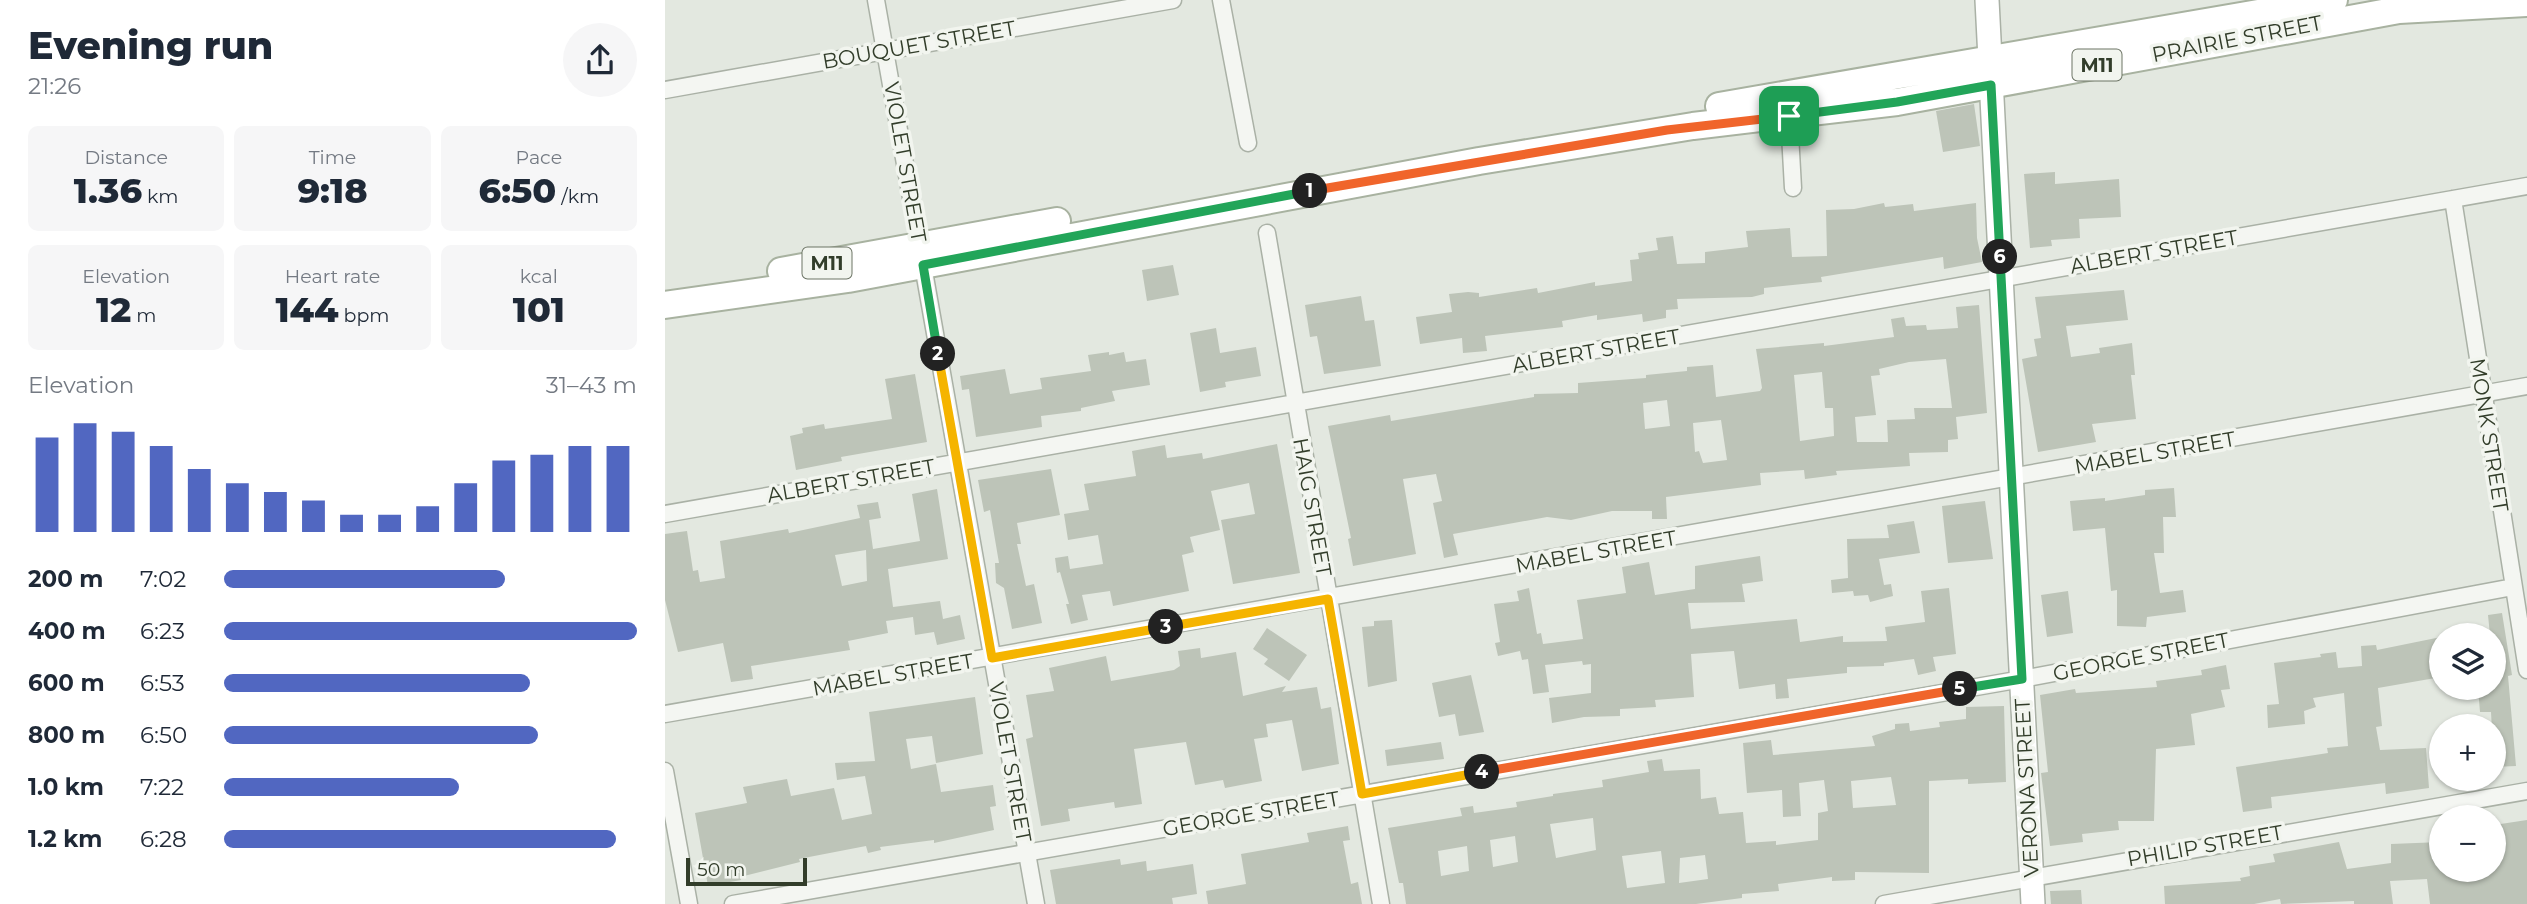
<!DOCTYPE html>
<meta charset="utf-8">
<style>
body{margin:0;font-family:Montserrat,sans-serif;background:#f6f6f7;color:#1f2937;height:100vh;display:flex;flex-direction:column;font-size:26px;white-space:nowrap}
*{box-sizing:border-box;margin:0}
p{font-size:23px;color:#747a83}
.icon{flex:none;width:38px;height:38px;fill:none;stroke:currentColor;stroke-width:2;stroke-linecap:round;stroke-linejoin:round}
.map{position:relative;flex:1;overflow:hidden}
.drawer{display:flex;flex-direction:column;background:#fff;width:665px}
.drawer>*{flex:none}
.buttons{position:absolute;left:1764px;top:623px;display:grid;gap:14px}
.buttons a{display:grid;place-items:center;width:77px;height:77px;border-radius:50%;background:#fff;box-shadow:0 2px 5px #0004;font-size:35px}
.scale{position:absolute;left:21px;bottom:18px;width:121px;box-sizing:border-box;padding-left:7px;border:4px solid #323d2a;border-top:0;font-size:19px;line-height:24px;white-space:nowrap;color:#323d2a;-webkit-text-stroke:5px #f2f5ef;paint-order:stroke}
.pin{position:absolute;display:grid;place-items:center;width:60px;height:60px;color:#fff;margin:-30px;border-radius:14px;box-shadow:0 4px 10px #0006}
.km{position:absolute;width:35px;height:35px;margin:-18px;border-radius:50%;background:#222;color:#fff;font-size:19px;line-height:35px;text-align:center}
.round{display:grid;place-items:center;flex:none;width:74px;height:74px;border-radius:37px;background:#f6f6f7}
.head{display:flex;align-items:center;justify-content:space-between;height:119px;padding:0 28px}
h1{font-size:38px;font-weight:800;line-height:52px}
.stats{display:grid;grid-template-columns:repeat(3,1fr);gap:10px;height:119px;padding:7px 28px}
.stats div{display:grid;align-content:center;border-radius:10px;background:#f6f6f7;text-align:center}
.stats b{font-size:35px;font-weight:800}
.stats small{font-size:19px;font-weight:400}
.stats p{font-size:19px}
.chart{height:196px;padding:14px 28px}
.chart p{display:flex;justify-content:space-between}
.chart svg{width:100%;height:126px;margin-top:7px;stroke:#5167c1;stroke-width:6}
ul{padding:0 28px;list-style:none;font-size:23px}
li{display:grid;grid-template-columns:112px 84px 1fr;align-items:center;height:52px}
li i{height:18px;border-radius:9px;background:#5167c1}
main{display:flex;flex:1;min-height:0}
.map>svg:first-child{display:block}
.building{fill:#bdc4b8;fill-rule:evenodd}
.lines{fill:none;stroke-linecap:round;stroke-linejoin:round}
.street-casing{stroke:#aab1a6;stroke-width:19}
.secondary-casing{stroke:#aab1a6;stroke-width:26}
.primary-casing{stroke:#a8b2a0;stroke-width:30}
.street{stroke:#f4f6f2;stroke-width:16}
.secondary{stroke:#fff;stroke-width:23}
.primary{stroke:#fff;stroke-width:26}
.split-1-casing{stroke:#fff;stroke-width:14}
.split-2-casing{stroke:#fff;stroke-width:14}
.split-3-casing{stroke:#fff;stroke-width:14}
.split-4-casing{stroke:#fff;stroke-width:14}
.split-5-casing{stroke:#fff;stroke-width:14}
.split-6-casing{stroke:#fff;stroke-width:14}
.split-7-casing{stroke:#fff;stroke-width:14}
.split-1{stroke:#f0652b;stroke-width:9}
.split-2{stroke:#22a559;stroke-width:9}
.split-3{stroke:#f5b400;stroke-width:9}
.split-4{stroke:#f5b400;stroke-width:9}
.split-5{stroke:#f0652b;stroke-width:9}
.split-6{stroke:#22a559;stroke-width:9}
.split-7{stroke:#22a559;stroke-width:9}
.labels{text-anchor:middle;stroke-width:7;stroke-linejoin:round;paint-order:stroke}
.shield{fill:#f2f5ef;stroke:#6c7465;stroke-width:2}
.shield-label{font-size:19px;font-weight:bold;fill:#323d2a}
.street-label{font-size:21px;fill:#323d2a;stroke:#f2f5ef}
</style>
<main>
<section class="drawer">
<div class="head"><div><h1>Evening run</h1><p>21:26</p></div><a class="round"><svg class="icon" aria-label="share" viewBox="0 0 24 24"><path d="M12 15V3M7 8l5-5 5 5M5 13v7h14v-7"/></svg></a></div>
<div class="stats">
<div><p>Distance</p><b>1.36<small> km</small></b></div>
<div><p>Time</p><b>9:18</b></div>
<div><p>Pace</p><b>6:50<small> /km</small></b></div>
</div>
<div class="stats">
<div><p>Elevation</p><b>12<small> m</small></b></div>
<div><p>Heart rate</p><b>144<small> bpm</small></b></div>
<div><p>kcal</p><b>101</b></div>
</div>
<div class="chart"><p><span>Elevation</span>31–43 m</p>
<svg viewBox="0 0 160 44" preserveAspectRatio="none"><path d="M5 44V11M15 44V6M25 44V9M35 44V14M45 44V22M55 44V27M65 44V30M75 44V33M85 44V38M95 44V38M105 44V35M115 44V27M125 44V19M135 44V17M145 44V14M155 44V14"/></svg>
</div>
<ul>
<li><b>200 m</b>7:02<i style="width:68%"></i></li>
<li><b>400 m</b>6:23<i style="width:100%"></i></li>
<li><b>600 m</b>6:53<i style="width:74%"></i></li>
<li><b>800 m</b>6:50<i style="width:76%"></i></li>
<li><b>1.0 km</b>7:22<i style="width:57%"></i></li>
<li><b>1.2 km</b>6:28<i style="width:95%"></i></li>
</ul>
</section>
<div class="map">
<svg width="1862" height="904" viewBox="0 0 1862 904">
<rect width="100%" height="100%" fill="#e3e8e0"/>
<path class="building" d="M1309 104 1315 146 1278 152 1271 111Z
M1390 172V184L1454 179 1456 217 1414 219 1415 238 1386 240 1387 246 1365 248 1359 174Z
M1219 203 1220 207 1248 204 1249 211 1311 203 1312 238 1317 262 1279 269 1278 257 1156 277 1157 282 1099 288V294L1087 297 1012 299 1013 309 1001 310V318L978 322 977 314 932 320V315L897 321 898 327 820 336 822 351 798 353 797 338 755 344 751 317 787 312 784 294 803 292 814 293V297L872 288 873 293 930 282V286L967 281 965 260 974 259 973 253 993 250 991 238 1008 236 1012 264 1040 263V252L1083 247 1081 231 1125 228 1127 257 1162 256 1161 210 1189 209Z
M508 265 514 295 482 301 477 270Z
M1459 290 1463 320 1401 326 1406 357 1435 353 1434 348 1467 343 1470 375H1466L1471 419 1427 424 1431 442 1373 452 1357 359 1372 356 1369 339 1376 338 1370 297Z
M696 296 700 321 709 320 716 366 659 374 652 336 645 337 640 305Z
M1314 305 1322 413 1291 417 1293 439 1283 440V452L1244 453 1245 466 1171 471 1172 475 1140 479 1139 470 1095 473 1096 485 1001 497 1002 519H987V511H947L906 520 882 517 788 534 793 555 779 558 768 503 777 501 771 474 738 479 751 554 688 566 683 539 686 538 663 426 725 415 726 421 869 397V394L913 393V383L981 378V375L1022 371V367L1048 365 1051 397 1095 391 1097 388 1091 349 1159 343V346L1229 337 1226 319 1239 317 1241 326 1261 325 1262 330 1293 328 1291 307ZM1281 359 1287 408H1249L1250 419 1222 420 1223 442H1192L1190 417 1211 415 1206 376 1215 375 1214 369 1244 362ZM1157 372 1160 408H1168L1169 436 1135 441 1129 375ZM1002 400 1005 426 980 429 978 403ZM1056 420 1062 460 1038 463 1034 451 1030 452 1028 423Z
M551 328 555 353 591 347 596 376 560 382 561 387 535 392 525 333Z
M444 352V355L459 352 461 362 481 359 485 385 447 391 450 401 416 408V411L376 416 377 427 311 437 304 389 297 390 295 376 340 369 345 394 377 389 375 378 426 371 423 355Z
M250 374 262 442 176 457 177 461 131 470 125 436 138 433 137 428 159 424 160 429 227 419 220 379Z
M612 444 635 573 568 584 556 520 590 514 584 483 546 491 555 530 525 537 529 552 517 555 524 591 448 606 445 591 417 595 423 620 406 624 401 604H404L395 572 392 573 390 558 403 556 405 569 438 564 433 535 403 540 399 514 424 510 419 484 471 476 467 451 500 445 502 458 537 453 538 459Z
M386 469 395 515 352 523 356 544H352L361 586 369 584 377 623 347 629 339 588 331 583 330 563H334L325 510 319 512 313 480Z
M1509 488 1511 517H1498L1499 553H1489L1495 593 1518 590 1521 612 1482 617 1481 627 1452 626V590L1446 591 1440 528 1408 531 1405 501 1440 498V501L1480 495V490Z
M272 489 283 559 223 569 228 607 275 601 278 619 295 615 300 639 272 645 269 632 250 635 248 617 221 621 223 633 183 641 185 650 86 666 88 679 66 682 58 643 13 652 0 600V534L22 531 28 571 33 570 35 582 60 578 55 541 123 529 124 533 195 518 192 505 213 502 216 518 204 520 208 549 255 541 247 494ZM201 550 202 581 177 586 170 555Z
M1320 501 1328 559 1283 563 1277 506Z
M1249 521 1255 553 1214 559 1219 585 1226 584 1228 596 1205 602 1203 595 1189 596 1188 591 1167 593 1166 580 1183 578 1182 539 1224 538 1222 525Z
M1095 556 1098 581 1077 584 1080 602 1023 603 1026 629 1132 619 1135 642 1178 636V642L1222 641 1220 627 1260 622 1256 591 1284 588 1291 654 1268 657 1271 671 1253 675 1249 659 1219 663V666L1182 667V673L1122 679 1124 698 1111 699 1110 684 1074 689 1069 651 1026 654 1029 697 990 700 991 707 955 709V716L919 717 887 723 884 698 926 693V664L918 665 917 661 880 665 884 692 868 694 863 659 857 660 855 651 833 656 830 643 835 642 829 604 854 601 852 591 864 588 872 634 876 633 878 644 918 639 912 600 961 593 957 567 984 562 990 595 1030 589V566Z
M1403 591 1408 633 1382 637 1376 595Z
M1837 613 1847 675 1843 676 1851 766 1829 767 1826 712H1815L1813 688H1829V635H1825L1823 615Z
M727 620 732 681 703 687 697 627 709 626V621Z
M602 628 642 655 624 681 599 664 603 659 588 649Z
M1776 637V677L1713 688 1717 726 1711 727 1715 750 1761 748 1764 788 1721 794 1720 783 1606 797 1607 808 1578 812 1571 767 1663 753 1662 748 1683 746 1679 693 1648 698 1651 707 1639 711 1640 724 1603 728 1602 705 1614 704 1609 663 1656 657 1655 654 1671 652 1673 668 1697 666 1696 646 1711 645 1712 650Z
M535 648 536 658 571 652 578 696 621 686 617 692 652 687 656 709 666 707 674 764 637 771 627 720 601 724 603 737 589 739 597 781 560 788 558 780 530 785 521 742 469 749 477 804 450 808 449 802 403 809 405 821 376 826 361 739 368 737 361 695 389 691 384 668 441 656 446 681 509 670 515 666 513 651Z
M1561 665 1565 689 1556 690 1560 707 1526 714 1530 745 1491 749 1489 821H1453L1454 830 1417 834 1418 842 1385 846 1376 773 1383 772 1375 695 1410 689 1411 693 1492 687 1491 681 1537 675 1536 670Z
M806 675 819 732 794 736 790 714 774 717 767 683Z
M310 697 318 754 271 763 267 736 241 739 246 769 271 764 276 792 328 785 331 806 325 807 329 830 269 843V840L215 847 216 850 203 853 201 846 144 857 134 859 135 862 75 877 76 880 43 886 30 813 82 803 78 787 122 779 126 796 169 788 177 820 207 814 200 776 172 780 170 763 210 761 204 712Z
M1339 706 1341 782 1303 784V779L1264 781V873L1190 872V880L1167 881V877L1113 884 1114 891 1077 894V898L1031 904H741L738 883H734L723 828 797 816 795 808 808 806 809 813 852 807 851 802 888 796V794L938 787 937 780 984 772 982 761 997 759 999 771 1035 769 1036 799 1051 797 1054 814 1078 812 1081 843 1111 841V845L1153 840V813L1163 811 1159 780 1134 783 1136 816 1118 817 1117 790 1082 793 1078 743 1106 740 1108 755 1210 746 1207 736 1230 729V724L1244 723 1245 731 1275 727 1274 722 1301 719V707ZM1226 777 1231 805 1188 808 1186 781ZM928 818 931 850 891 858 885 824ZM850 836 853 862 828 867 825 840ZM802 846 804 871 776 876 773 851ZM996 851 1000 883 962 888 957 856ZM1040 855 1043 879 1014 883 1015 858Z
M776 742 779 759 722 766 720 750Z
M1862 820V904H1765L1762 879 1725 881 1728 904H1689V901L1616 904 1615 899 1589 904H1500L1499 886 1576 881 1575 878 1585 876 1584 866 1610 862 1608 854 1674 842 1682 869 1726 863V844L1776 842V870H1829V825Z
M683 826 685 840 678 841 686 884 693 882 697 904H543L541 891 581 884 576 854 644 842 642 833Z
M455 859 456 865 481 861 482 871 528 864 532 894 507 898 508 904H391L385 870Z
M1416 890 1417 904H1386L1385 891Z"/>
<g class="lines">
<defs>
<path id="street" d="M211 0 371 904
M556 0 583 143
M0 90 508 0
M1124 116 1128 188
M1788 199 1862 670
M602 233 716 904
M0 514 1862 186
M0 714 1862 386
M0 771 24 904
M68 904 1357 679 1848 587
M1219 904 1862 791"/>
<path id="secondary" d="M1322 0 1368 904"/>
<path id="primary" d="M1054 106 1669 0
M116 271 392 221
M0 305 183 279 814 161 1028 126 1232 102 1734 10 1862 3"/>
</defs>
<use href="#street" class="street-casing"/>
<use href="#secondary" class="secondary-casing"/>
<use href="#primary" class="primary-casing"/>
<use href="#street" class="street"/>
<use href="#secondary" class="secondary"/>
<use href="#primary" class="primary"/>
</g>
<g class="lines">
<defs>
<path id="split-1" d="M645 191 1002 130 1124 116"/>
<path id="split-2" d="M273 354 258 265 645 191"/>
<path id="split-3" d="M273 354 327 658 501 627"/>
<path id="split-4" d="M501 627 663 599 697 794 817 772"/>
<path id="split-5" d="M817 772 1295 689"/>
<path id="split-6" d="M1295 689 1357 679 1335 257"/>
<path id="split-7" d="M1124 116 1232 102 1326 85 1335 257"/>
</defs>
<use href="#split-1" class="split-1-casing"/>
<use href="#split-2" class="split-2-casing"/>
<use href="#split-3" class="split-3-casing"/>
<use href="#split-4" class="split-4-casing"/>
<use href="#split-5" class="split-5-casing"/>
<use href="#split-6" class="split-6-casing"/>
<use href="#split-7" class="split-7-casing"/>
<use href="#split-1" class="split-1"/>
<use href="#split-2" class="split-2"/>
<use href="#split-3" class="split-3"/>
<use href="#split-4" class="split-4"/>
<use href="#split-5" class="split-5"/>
<use href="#split-6" class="split-6"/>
<use href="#split-7" class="split-7"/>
</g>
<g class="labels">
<g class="shield">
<rect x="1407.5" y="49.5" width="49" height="31" rx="5"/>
<rect x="137.5" y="247.5" width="49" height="31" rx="5"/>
</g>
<g class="shield-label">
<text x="1432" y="72">M11</text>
<text x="162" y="270">M11</text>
</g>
<g class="street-label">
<text transform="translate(1572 39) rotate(-11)" y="7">PRAIRIE STREET</text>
<text transform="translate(254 45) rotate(-10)" y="7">BOUQUET STREET</text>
<text transform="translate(240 162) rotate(80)" y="7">VIOLET STREET</text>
<text transform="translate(1489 252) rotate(-10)" y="7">ALBERT STREET</text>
<text transform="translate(931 351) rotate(-10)" y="7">ALBERT STREET</text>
<text transform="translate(1824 435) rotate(81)" y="7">MONK STREET</text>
<text transform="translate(1490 453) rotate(-10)" y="7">MABEL STREET</text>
<text transform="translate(186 481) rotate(-10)" y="7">ALBERT STREET</text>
<text transform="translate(647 507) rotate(80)" y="7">HAIG STREET</text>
<text transform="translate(931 552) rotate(-10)" y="7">MABEL STREET</text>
<text transform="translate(1476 657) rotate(-11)" y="7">GEORGE STREET</text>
<text transform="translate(228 675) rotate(-10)" y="7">MABEL STREET</text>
<text transform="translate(345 762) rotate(80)" y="7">VIOLET STREET</text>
<text transform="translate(1362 788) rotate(-93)" y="7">VERONA STREET</text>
<text transform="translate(586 814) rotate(-10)" y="7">GEORGE STREET</text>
<text transform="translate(1540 846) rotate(-10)" y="7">PHILIP STREET</text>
</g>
</g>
</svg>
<div class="buttons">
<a><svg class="icon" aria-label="layers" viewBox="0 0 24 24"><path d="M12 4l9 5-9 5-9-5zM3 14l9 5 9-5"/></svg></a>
<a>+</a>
<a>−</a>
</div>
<div class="scale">50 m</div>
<div class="pin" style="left:1124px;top:116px;background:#1e9e55"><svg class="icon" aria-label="arrive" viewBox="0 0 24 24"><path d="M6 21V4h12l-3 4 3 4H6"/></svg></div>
<b class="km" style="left:645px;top:191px">1</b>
<b class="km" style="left:273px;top:354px">2</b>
<b class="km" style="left:501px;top:627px">3</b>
<b class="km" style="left:817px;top:772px">4</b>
<b class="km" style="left:1295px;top:689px">5</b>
<b class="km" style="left:1335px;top:257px">6</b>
</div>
</main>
